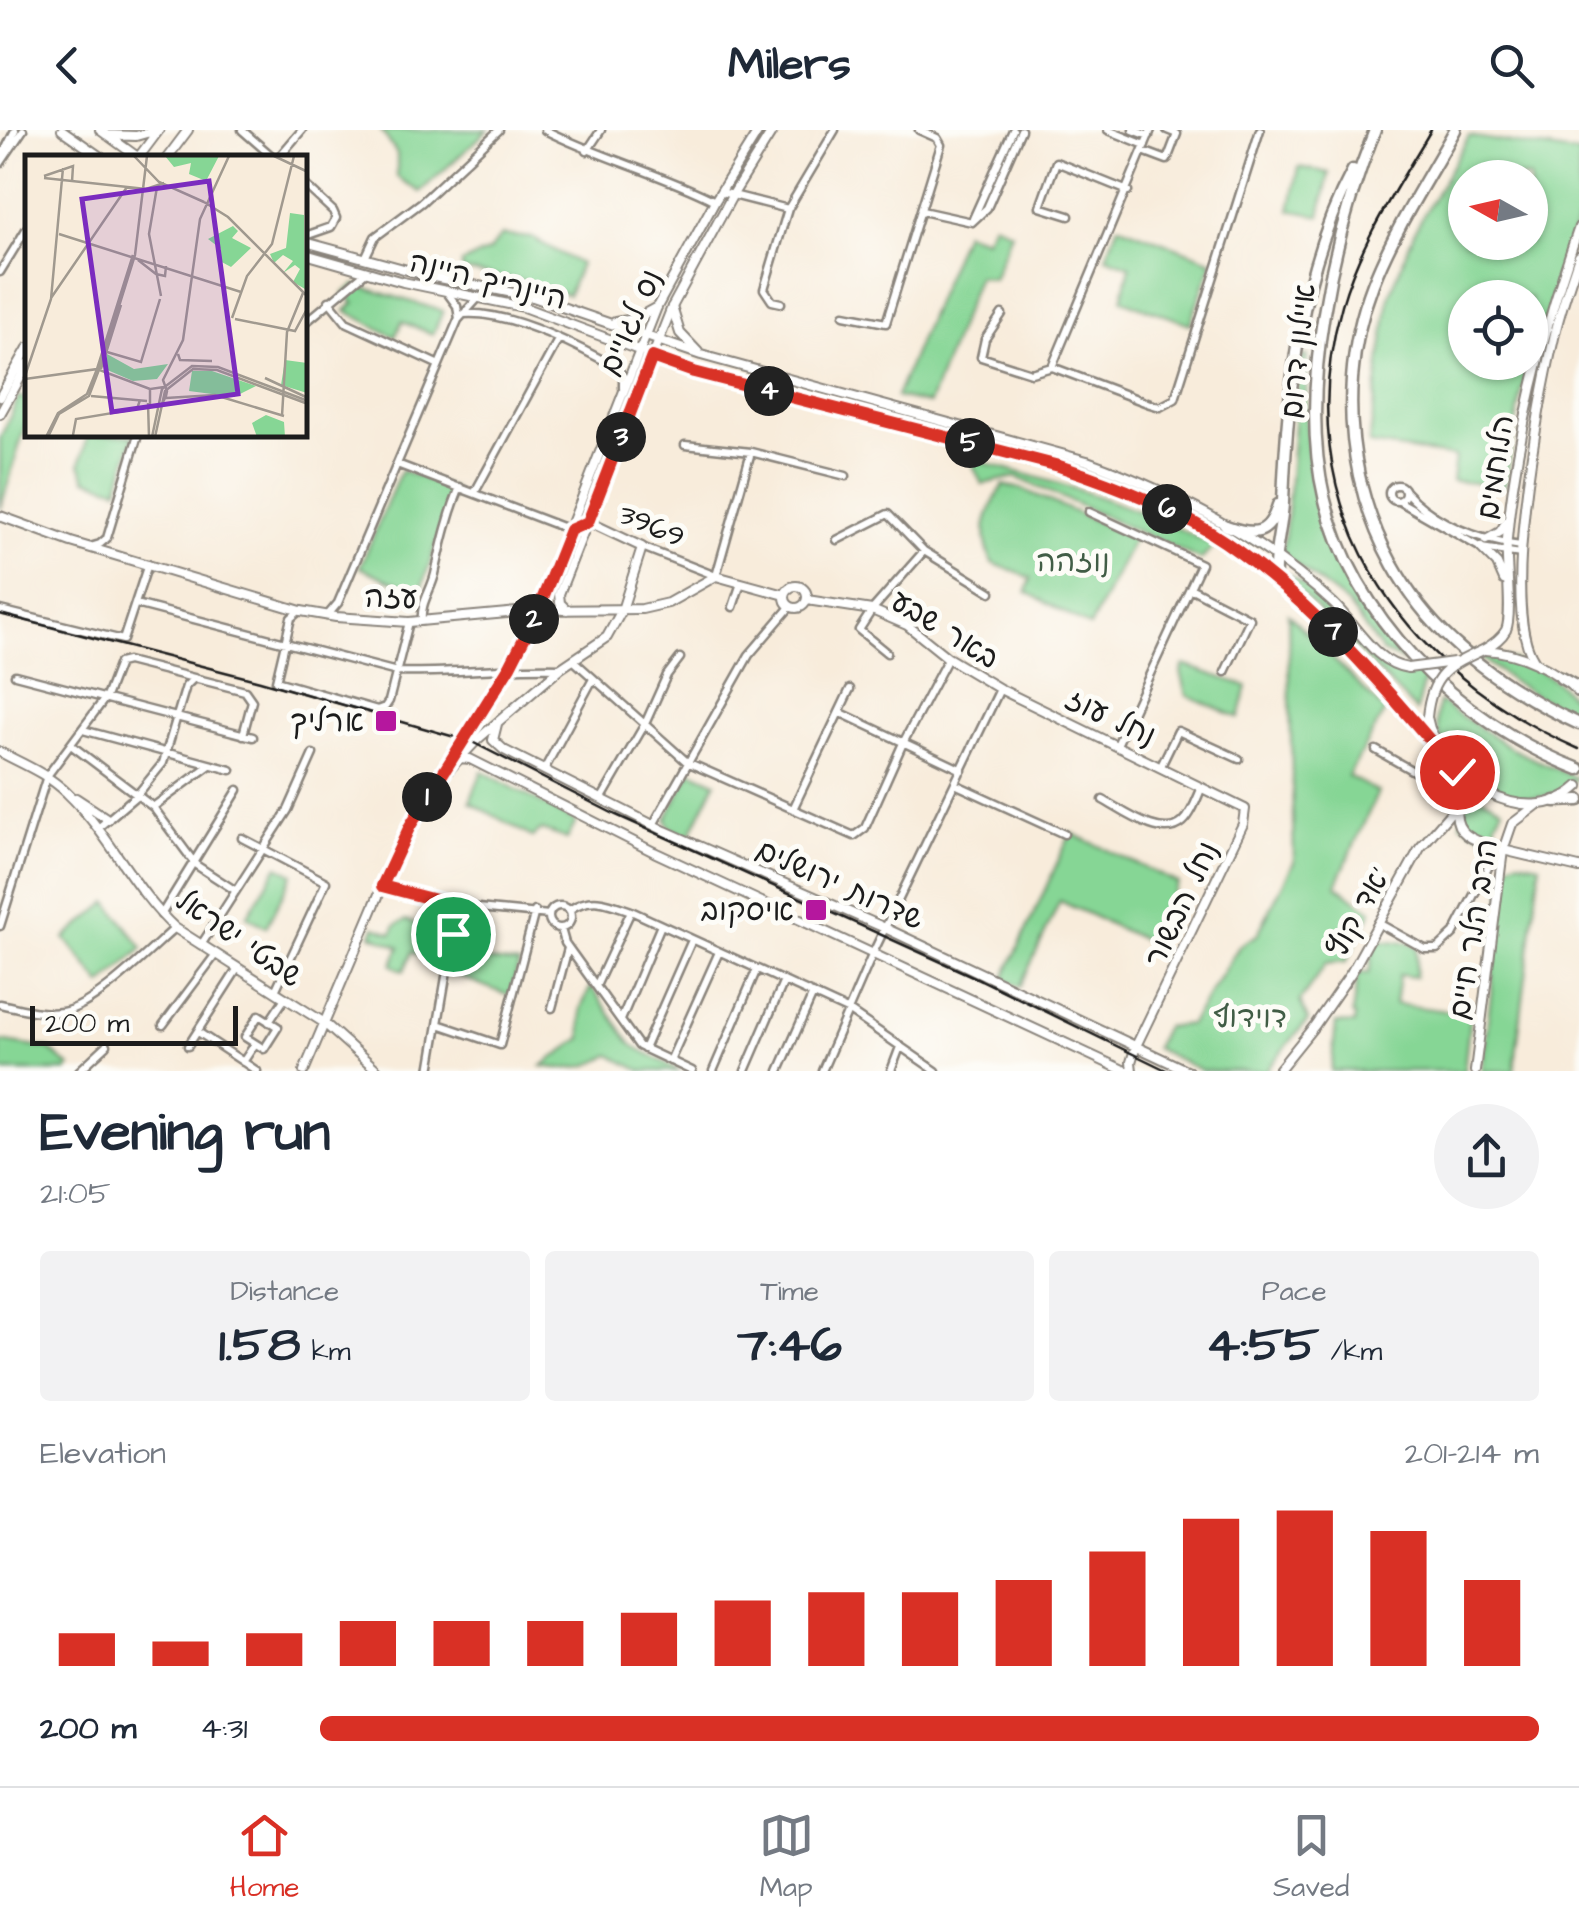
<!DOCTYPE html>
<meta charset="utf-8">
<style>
body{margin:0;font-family:"Architects Daughter","Playpen Sans Hebrew",sans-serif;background:#f2f2f3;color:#1f2937;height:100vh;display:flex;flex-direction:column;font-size:38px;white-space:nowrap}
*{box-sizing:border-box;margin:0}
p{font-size:32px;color:#747a83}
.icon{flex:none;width:55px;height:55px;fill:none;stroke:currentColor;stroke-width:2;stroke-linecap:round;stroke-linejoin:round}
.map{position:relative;height:941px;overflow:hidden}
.sheet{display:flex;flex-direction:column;background:#fff;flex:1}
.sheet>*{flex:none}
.needle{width:65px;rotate:278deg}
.tools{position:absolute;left:1448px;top:30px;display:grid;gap:20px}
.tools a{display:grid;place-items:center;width:100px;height:100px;border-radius:50%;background:#fff;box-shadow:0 2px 8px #0004;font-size:50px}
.scale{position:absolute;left:30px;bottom:25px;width:208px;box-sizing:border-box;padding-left:10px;border:5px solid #1c1c1c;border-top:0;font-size:28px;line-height:35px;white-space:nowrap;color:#1c1c1c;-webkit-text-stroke:8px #fdfcf7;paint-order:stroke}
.pin{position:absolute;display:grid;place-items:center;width:85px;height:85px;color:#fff;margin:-42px;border:5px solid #fff;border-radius:50%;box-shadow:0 2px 10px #0007}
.km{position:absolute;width:50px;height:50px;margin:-25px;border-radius:50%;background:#222;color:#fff;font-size:28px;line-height:50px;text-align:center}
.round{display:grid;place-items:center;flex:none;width:105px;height:105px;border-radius:52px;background:#f2f2f3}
.head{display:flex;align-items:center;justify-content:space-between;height:170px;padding:0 40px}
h1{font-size:55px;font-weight:800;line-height:75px}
.figures{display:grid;grid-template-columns:repeat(3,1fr);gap:15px;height:170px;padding:10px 40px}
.figures div{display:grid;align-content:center;border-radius:10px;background:#f2f2f3;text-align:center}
.figures b{font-size:50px;font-weight:800}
.figures small{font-size:28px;font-weight:400}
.figures p{font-size:28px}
.chart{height:280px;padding:20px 40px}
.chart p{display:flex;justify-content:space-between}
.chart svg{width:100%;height:180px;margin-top:10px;stroke:#d93025;stroke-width:6}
ul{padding:0 40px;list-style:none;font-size:32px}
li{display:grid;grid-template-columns:160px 120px 1fr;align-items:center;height:75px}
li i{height:25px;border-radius:12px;background:#d93025}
header{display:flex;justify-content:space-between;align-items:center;height:130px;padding:0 40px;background:#fff;font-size:45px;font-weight:800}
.dock{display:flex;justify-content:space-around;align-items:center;height:140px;border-top:2px solid #e0e1e3;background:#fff;font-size:28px;color:#747a83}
.dock a{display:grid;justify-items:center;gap:5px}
.dock .current{color:#d93025}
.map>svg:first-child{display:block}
.green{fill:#86d695;stroke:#517958;stroke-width:2.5;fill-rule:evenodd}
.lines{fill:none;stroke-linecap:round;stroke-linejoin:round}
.minor-casing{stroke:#8a847c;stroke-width:11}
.tertiary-casing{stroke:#8a847c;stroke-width:12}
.secondary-casing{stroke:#8a847c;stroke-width:12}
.motorway-casing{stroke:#8a847c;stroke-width:15}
.minor{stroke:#fff;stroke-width:6}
.tertiary{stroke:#fff;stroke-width:8}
.secondary{stroke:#fff;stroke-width:8}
.motorway{stroke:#fff;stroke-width:10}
.tram{stroke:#1c1c1c;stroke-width:2.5}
.rail{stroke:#1c1c1c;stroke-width:2.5}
.secondary-bridge-casing{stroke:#8a847c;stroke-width:12;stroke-linecap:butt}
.secondary-bridge{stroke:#fff;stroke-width:8}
.route-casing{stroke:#fff;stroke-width:20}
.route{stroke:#d93025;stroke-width:12}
.poi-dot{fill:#b5179e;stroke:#fdfcf7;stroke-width:4}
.labels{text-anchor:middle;stroke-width:10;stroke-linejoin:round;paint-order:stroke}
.street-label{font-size:30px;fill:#1c1c1c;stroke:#fdfcf7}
.park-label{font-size:30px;fill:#415d46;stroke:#fdfcf7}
.poi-label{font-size:30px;fill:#1c1c1c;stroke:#fdfcf7;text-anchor:end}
.inset-road{fill:none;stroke:#a0998f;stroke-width:2.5}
.view{fill:#7b2cbf;fill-opacity:0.15;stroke:#7b2cbf;stroke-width:5}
.inset-edge{fill:none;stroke:#1c1c1c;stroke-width:5}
</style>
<header><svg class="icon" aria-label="back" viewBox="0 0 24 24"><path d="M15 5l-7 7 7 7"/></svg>Milers<svg class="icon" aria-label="search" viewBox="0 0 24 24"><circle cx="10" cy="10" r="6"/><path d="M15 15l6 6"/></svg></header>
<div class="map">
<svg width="1579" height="941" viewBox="0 0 1579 941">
<rect width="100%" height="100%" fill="#fdfcf7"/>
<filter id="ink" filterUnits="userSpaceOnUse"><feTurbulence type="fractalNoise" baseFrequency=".01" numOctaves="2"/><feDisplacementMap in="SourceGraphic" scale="20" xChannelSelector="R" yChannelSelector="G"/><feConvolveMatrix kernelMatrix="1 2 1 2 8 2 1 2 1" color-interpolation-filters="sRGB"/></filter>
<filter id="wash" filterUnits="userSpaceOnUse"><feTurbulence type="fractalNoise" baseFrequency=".0048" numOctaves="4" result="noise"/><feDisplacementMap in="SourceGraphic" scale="40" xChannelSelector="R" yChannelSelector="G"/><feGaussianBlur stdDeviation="2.25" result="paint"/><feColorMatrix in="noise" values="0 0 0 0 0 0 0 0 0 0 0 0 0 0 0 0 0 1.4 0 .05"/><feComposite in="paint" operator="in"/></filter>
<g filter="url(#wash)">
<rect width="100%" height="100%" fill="#f8ecdb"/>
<path class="green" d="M381 0H488L420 62 397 47V24Z
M1469 6 1579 24V85L1522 260 1505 356 1452 351 1455 327 1369 314 1389 167 1415 100ZM1465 48H1530V112H1465ZM1465 168H1530V232H1465Z
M1299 37 1329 43 1320 86 1290 80Z
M993 93 1011 102 993 149 978 146 929 274 896 267 964 102 985 109Z
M1118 95 1213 131 1190 194 1122 170 1130 136 1106 127Z
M502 105 532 108 580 134 568 165 523 151 461 140V133L489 121Z
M355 155 443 181 433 204 402 192 395 207 346 181 354 173 344 163Z
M1303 225 1307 226C1303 319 1309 388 1358 470 1370 492 1389 511 1404 531L1382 522 1348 474 1282 424C1293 358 1290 291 1303 225Z
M19 266 27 270V290L0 380V309Z
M88 305H134L118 359 86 349 80 334Z
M970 329C1054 351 1136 375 1214 416L1201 430 1016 347 982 354Z
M401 340 454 359 421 460 388 450 360 437Z
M1003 355 1022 359 1134 408 1090 497 1027 462 1031 448 992 433C979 400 985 386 1003 355Z
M1281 442C1321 457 1350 503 1381 532 1395 544 1411 538 1425 546L1416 581Z
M1288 484 1385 581 1348 646 1378 662 1336 755 1372 781 1346 832 1326 834 1300 871 1308 890 1266 941H1202L1155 918 1165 897 1190 894 1240 815 1257 805 1294 732Z
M1492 525C1524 530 1576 552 1579 589L1511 551 1478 526Z
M1184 535 1247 556 1239 588 1187 565 1181 542Z
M1439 572 1516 621 1576 648C1533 700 1420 639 1439 572Z
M482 641 576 692 567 709 542 700 532 707 470 672Z
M691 641 716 652 689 707 670 698 666 689Z
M1470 661 1503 678 1496 691 1493 710 1461 693Z
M1071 703 1178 753 1150 813 1060 771 1020 857 1004 849Z
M1519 730 1540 734 1514 941H1482L1503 760 1506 740 1512 732Z
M278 736 293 744 266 797 247 786Z
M108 772 143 818 102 855 65 808Z
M406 790 421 795 426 805 424 815 447 824 445 835 412 822 404 841 392 835 400 817 372 805 375 797 392 803 396 795Z
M1375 810 1410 813 1417 817 1415 847 1399 845 1395 874 1470 884 1464 941H1331L1336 893 1354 894 1355 886 1352 884 1358 843H1369Z
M456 827 519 834 510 866 453 844Z
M591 856 632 915 680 941H642L610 925C589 939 567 941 542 936L582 908 581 878Z
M0 911 49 919 70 937 67 941H0Z"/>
</g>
<g filter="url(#ink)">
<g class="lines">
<defs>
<path id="minor" d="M242 0 274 28
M545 0C600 28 660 43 715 71
M1108 0 1145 15
M1133 0 1149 6
M587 21 601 0
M1143 21 1167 30 1177 4 1167 0
M2 26 15 0
M278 28 302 0
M0 34 23 0
M305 55 333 81 336 88 331 97 305 106
M721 62 788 79 835 0
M922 81 972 92
M1069 86 1040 77 1056 32 1128 61
M972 91 1013 0
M972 92 987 78 1021 0
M365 128 375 107 422 72 499 0
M0 142 27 98
M446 161 457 176 459 189
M329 171 346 192 439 235
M781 173 772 171 764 159 788 79
M463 184C508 180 578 216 617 238L623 246V258
M1002 184 985 209 981 227 1031 243 1052 237 1151 0
M844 185 886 193 941 15 937 8 919 0
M305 193 366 142
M1052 237 1150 274 1160 277 1175 269 1260 0
M685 315 751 322 846 346
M397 334 570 400
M1389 363a8 8 0 1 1 16 0a8 8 0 1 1-16 0Z
M1405 361C1433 393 1480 411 1521 416
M475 362 558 210
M1399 371 1481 418 1521 424
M1089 382 1201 434 1117 615
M837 410 888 384 924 421 991 462
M90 417 100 414 107 408 138 305
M642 417 716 446 751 322
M1190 458 1250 489 1225 542
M136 474 397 542C452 544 506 536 561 538
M733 477 741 453
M0 480 123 510 148 434
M299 481 291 488 276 551 377 580 385 577 389 571 409 492
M327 486 338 473 458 190 479 167
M422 491C420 473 431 461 435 444 442 413 448 386 460 357
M887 523 859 500 872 480 924 421
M573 530 687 632 854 706 865 698 903 613 948 528
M15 545 253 607
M839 582 962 640
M83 600 231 640
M71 615 153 677 196 735 236 761
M1376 620 1420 645 1443 666 1459 671
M1161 636 1178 601 1239 629
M544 640 593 549
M955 654 1064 704
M602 668 645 594 667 545 680 528
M1103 670C1122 680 1162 711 1183 692 1192 684 1197 668 1202 657
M153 677 210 635
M793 679 850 559
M653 695 749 525 790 477
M98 698 137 665 163 633 186 556 193 549
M242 708 326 752 275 861
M382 757 458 776 549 785
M549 787a11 11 0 1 1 22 0a11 11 0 1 1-22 0Z
M569 780C591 765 607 772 631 781L849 881 936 941
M161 785 238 660
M1378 793 1425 819H1437L1454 803 1491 732
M0 796 47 646 106 567 119 533 127 531 245 561 252 571 243 605
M561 799 565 813 639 916 692 941
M201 815 288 680 313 624
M597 854 631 781
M0 874C20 878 41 885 62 882 93 878 151 819 175 798
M552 878 568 818
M259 885 278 897 264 919 245 907Z
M621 890 661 795
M269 892 285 868
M438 894 500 915 535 781
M163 895 216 824
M198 902 257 941
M188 916 238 838
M644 919 692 810
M670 931 719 822
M243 932 255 914
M79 941 107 915
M430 941 458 776
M713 941 757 839
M745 941 784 851
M779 941 813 864
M822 941 873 823 1000 559
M891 941 900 917"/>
<path id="tertiary" d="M0 267 28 218
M0 284 28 234
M0 386 71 412 301 481 336 487 409 492 539 480 642 479 668 473 716 446 785 465
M785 467a11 11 0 1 1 22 0a11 11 0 1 1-22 0Z
M807 470 872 480 907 495 948 528 1000 559 1245 679 1243 694 1136 916 1131 932 1132 941
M567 480 560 473 559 464 672 177 732 66 773 0
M497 594 493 610 504 620 665 701 885 798 1188 941
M0 622C23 634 48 644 67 663 109 703 133 759 175 798L323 892 378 941
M460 628 470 629 654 722 1125 941
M444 645 478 609 561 538 607 507 622 480 642 417 589 392 570 399
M76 668 108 689
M1503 720 1579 738
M304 941 402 710 453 623 510 537 536 485 657 177 715 71 759 0"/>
<path id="secondary" d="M62 0 102 28
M100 0 139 28
M107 5 136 6 157 0
M138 28 159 0
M167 28 188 0
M305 112 429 146 533 167 701 225 1087 331C1175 363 1264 409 1334 474 1357 496 1374 533 1408 538
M305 124 403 152 523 177 695 241 1059 336 1127 361 1198 395 1275 449 1349 518 1440 622
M672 177 680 203 698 222
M615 192 635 189 657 177
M1486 410 1500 402 1507 391
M1481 418 1497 434 1504 450
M1483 520C1492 515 1501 509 1506 500 1513 484 1505 431 1507 409 1516 302 1544 198 1579 97
M1485 520C1520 522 1555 539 1579 563
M1538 535C1496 491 1540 268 1554 208 1560 180 1570 153 1579 126
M1427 587C1438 648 1526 705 1579 656
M1457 678C1452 707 1480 712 1503 720
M1278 941 1315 895 1351 843 1420 718 1458 674 1461 657 1457 641
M1475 941 1503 720 1512 694 1537 675"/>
<path id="motorway" d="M1375 0C1351 60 1334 120 1324 183 1301 321 1318 424 1415 529 1459 576 1519 616 1579 639
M1455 0C1427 50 1394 100 1373 154 1326 276 1356 422 1452 511 1488 545 1534 573 1579 594
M1226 396C1254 406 1269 406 1278 375
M1275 449C1273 423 1282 398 1283 372 1287 261 1300 139 1353 40
M1561 548 1579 558
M1555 671 1579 670"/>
</defs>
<use href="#minor" class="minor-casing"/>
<use href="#tertiary" class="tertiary-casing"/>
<use href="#secondary" class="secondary-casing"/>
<use href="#motorway" class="motorway-casing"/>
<use href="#minor" class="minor"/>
<use href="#tertiary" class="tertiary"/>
<use href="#secondary" class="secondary"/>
<use href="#motorway" class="motorway"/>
<path class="tram" d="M0 484 260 551 472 612 614 684 981 850 1168 941"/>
<path class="rail" d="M1431 0C1398 56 1360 112 1342 175 1285 375 1399 540 1579 619"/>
<defs>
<path id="secondary-bridge" d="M1408 538 1454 532
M1427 587C1431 545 1448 536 1483 520"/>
</defs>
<use href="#secondary-bridge" class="secondary-bridge-casing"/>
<use href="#secondary-bridge" class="secondary-bridge"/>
</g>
</g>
<g class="lines" filter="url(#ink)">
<defs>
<path id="route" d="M453 804 458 776 382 756 410 696 510 536 536 485 570 400 588 392 652 227 694 242 1059 336C1116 355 1175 378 1225 412 1315 474 1386 558 1457 642"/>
</defs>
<use href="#route" class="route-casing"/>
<use href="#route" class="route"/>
</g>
<g class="poi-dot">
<rect x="374" y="579" width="24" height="24" rx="5"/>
<rect x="804" y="768" width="24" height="24" rx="5"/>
</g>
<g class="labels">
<g class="street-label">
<text transform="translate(488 150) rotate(14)" y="10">היינריך היינה</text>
<text transform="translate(630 192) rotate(-66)" y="10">נס לגויים</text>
<text transform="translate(1298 221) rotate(-84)" y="10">איילון דרום</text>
<text transform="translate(1495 337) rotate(-81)" y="10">הלוחמים</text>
<text transform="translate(652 395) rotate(23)" y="10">3969</text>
<text transform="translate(391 467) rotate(1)" y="10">עזה</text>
<text transform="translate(945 499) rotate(32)" y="10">באר שבע</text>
<text transform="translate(1111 587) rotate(25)" y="10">נחל עוז</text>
<text transform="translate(840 754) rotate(24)" y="10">שדרות ירושלים</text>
<text transform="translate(1181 774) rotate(-65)" y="10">נחל הבשור</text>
<text transform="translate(1358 782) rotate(-61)" y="10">אד קוץ'</text>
<text transform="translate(1473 799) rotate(-81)" y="10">הרב הלר חיים</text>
<text transform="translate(239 808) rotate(35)" y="10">שבטי ישראל</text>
</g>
<g class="park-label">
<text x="1073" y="441">נוזהה</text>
<text x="1250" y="897">דוידוף</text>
</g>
<g class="poi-label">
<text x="364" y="601">ארליך</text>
<text x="794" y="790">איסקוב</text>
</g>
</g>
<g transform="translate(25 25)">
<rect width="282" height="282" fill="#f8ecdb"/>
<path d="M140 1H194L181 26 164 19 166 8 149 12ZM265 58 279 60 280 134 268 127 275 114 270 110 258 118 268 106 258 100 249 108 245 99 261 93ZM208 71 213 76 207 83 226 93 206 112 193 105 196 94 183 84ZM82 199 109 214 143 209 132 224 108 226 80 214ZM260 205 282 208V238L256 230ZM167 216H187L231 231 213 240 211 229 210 242 164 236ZM241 260 259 267 260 282H232L227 268Z" fill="#86d695"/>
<path class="inset-road" d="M109 1 134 27 179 47M249 1 283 17M19 21 48 11 47 27M19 23 121 34 139 28M132 32 124 79 136 141M179 47 203 62 283 142M34 79 216 137M113 105 131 119 140 121 141 111M26 143 102 32M207 163 222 121 247 89 269 1M210 164 270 176 283 152M82 197 116 207 135 144M153 199 155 205 187 206M76 214 96 150M0 221 26 144 38 13M240 223 283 243M0 224 72 214 108 100M139 232 125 234V251H136L141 241 142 236 138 225 158 185 175 64 204 1M66 241 122 246M141 243 190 240 259 261M123 248 124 282M257 261 262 177 278 138M48 280 51 264 112 254 115 245M21 282 33 258 62 239 72 214 125 234M23 282 34 259 64 241 75 212 110 100 122 1M127 282 137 234 167 211 193 212 283 246M130 282 140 236 168 214 192 215 283 249"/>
<path class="view" d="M184 26 213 239 87 257 57 44Z"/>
<rect width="282" height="282" class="inset-edge"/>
</g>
</svg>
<div class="tools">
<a><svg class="needle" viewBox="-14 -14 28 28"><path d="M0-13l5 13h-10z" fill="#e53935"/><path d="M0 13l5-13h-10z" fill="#747a83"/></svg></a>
<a><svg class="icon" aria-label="locate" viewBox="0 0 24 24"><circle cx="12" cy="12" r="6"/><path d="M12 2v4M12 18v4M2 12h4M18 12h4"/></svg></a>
</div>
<div class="scale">200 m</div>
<div class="pin" style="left:453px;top:804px;background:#1e9e55"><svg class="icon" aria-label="arrive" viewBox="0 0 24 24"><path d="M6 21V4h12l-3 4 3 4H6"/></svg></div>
<div class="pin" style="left:1457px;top:642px;background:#d93025"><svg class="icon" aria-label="check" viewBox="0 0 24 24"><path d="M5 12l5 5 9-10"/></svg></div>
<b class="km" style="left:427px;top:667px">1</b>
<b class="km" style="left:534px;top:489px">2</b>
<b class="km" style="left:621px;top:307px">3</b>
<b class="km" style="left:769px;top:261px">4</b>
<b class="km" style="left:970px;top:313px">5</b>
<b class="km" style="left:1167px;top:379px">6</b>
<b class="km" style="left:1333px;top:502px">7</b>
</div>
<section class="sheet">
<div class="head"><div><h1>Evening run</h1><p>21:05</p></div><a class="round"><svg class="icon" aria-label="share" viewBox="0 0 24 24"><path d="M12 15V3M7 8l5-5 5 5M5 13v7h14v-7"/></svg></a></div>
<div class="figures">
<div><p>Distance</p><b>1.58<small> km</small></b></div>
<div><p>Time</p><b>7:46</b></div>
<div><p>Pace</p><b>4:55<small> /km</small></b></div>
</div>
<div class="chart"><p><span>Elevation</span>201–214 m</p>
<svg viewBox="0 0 160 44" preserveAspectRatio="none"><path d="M5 44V36M15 44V38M25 44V36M35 44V33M45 44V33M55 44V33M65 44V31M75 44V28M85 44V26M95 44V26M105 44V23M115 44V16M125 44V8M135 44V6M145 44V11M155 44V23"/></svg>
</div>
<ul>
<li><b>200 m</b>4:31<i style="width:100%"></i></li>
</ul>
</section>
<nav class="dock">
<a class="current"><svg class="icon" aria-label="home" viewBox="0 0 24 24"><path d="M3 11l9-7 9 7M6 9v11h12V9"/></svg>Home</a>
<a><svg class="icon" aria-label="map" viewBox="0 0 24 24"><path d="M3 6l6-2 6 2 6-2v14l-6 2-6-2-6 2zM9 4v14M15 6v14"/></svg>Map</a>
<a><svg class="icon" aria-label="saved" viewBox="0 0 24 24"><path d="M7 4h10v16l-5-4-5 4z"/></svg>Saved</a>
</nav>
